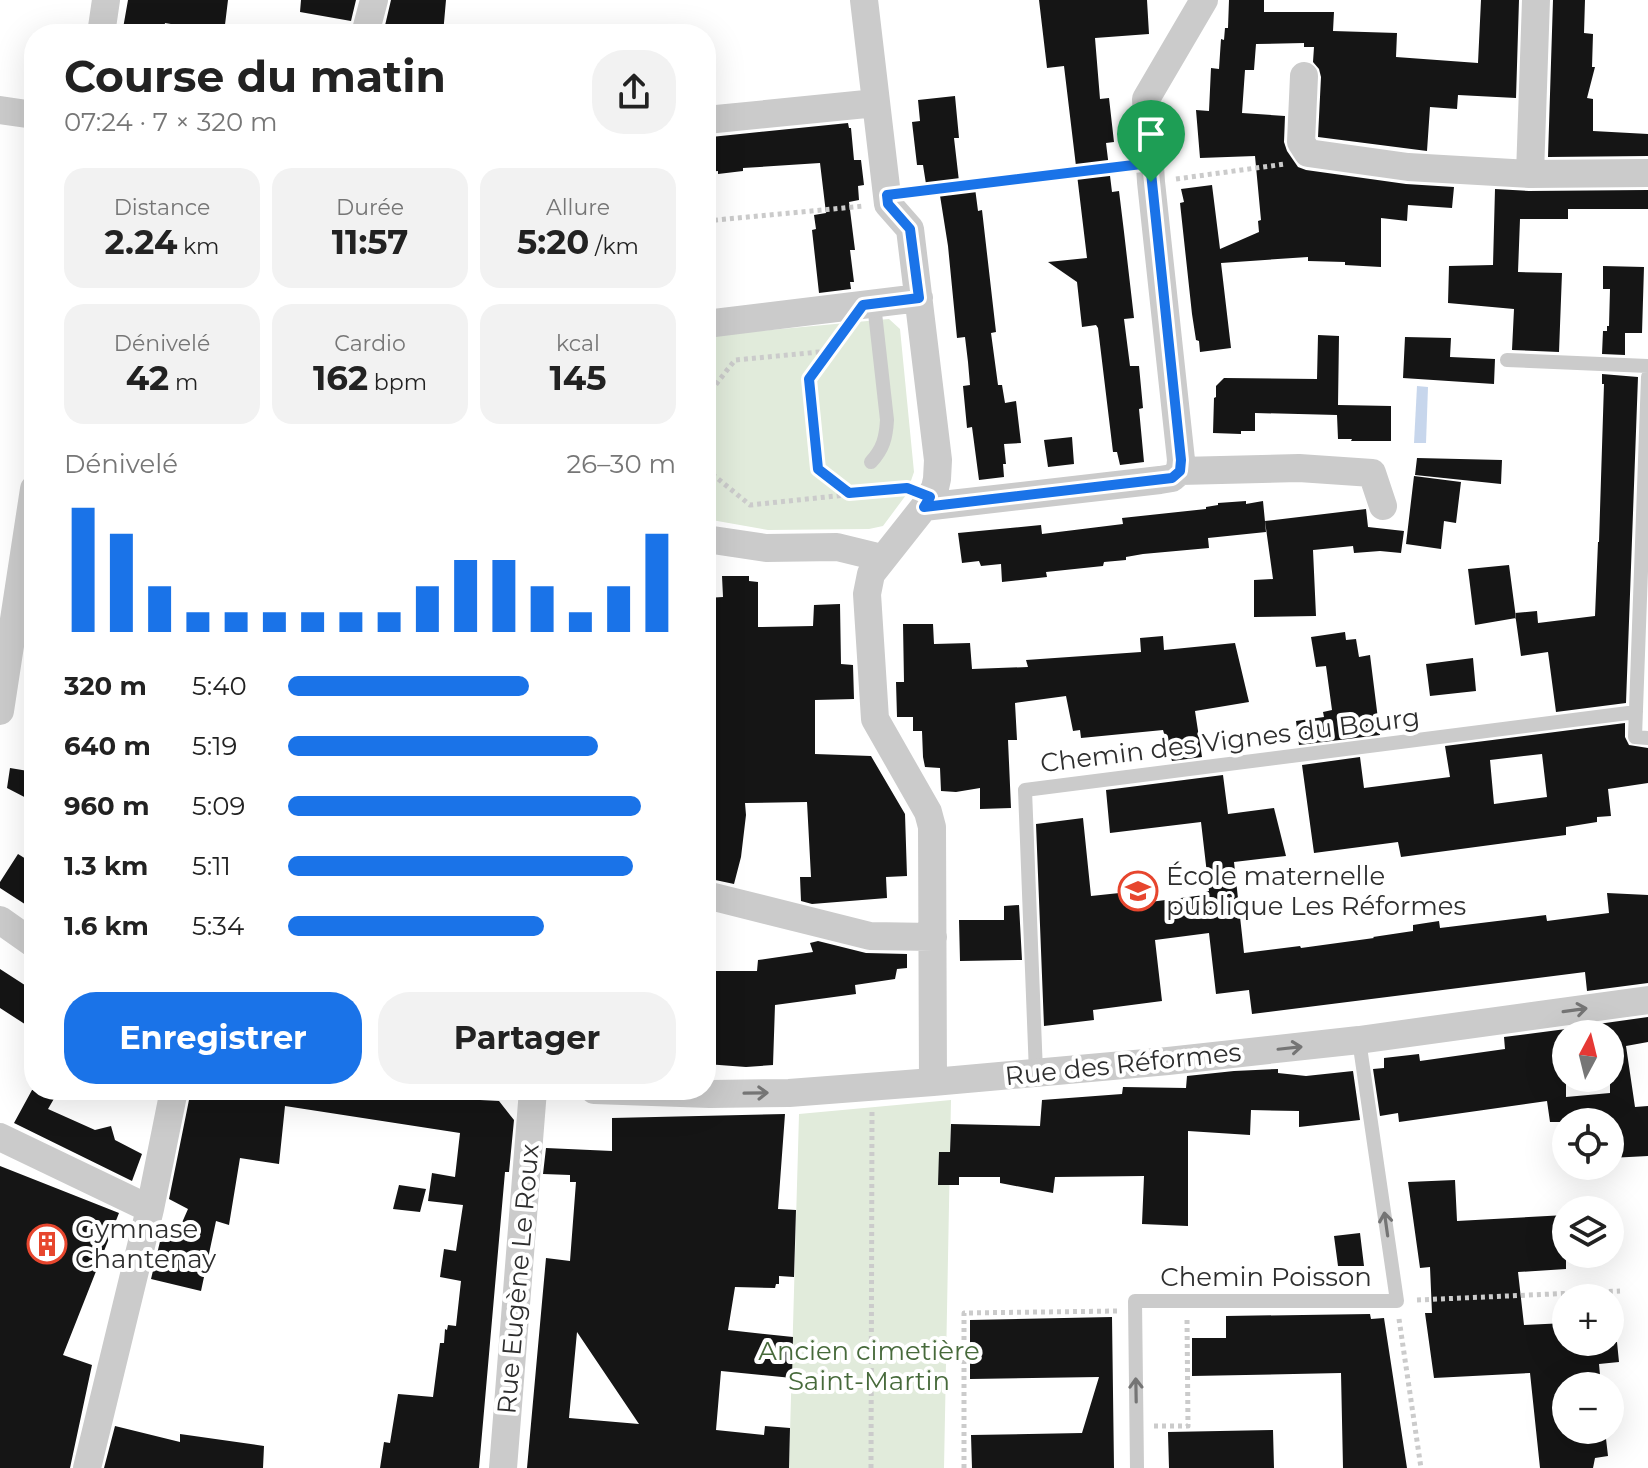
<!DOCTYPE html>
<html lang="fr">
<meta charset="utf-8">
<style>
body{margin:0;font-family:Montserrat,sans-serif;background:#f2f2f2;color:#222;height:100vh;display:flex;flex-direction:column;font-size:30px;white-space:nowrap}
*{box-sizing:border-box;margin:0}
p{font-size:26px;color:#767676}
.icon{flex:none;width:44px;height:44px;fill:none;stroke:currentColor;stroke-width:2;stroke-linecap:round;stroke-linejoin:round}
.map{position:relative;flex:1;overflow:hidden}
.side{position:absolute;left:24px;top:24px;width:692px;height:1076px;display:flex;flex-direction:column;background:#fff;border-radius:32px;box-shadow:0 8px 32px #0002}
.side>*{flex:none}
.needle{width:52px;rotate:7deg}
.fabs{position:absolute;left:1552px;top:1020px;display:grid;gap:16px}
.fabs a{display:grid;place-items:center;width:72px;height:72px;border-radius:50%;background:#fff;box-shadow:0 8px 32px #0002;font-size:40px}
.pin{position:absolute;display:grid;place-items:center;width:68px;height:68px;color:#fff;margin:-82px -34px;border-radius:50% 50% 50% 0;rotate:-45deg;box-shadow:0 0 8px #0007}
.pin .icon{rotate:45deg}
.round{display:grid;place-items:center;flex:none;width:84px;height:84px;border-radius:32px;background:#f2f2f2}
.head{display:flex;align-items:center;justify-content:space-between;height:136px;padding:0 40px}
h1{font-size:44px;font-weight:700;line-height:60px}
.metrics{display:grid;grid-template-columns:repeat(3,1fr);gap:12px;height:136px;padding:8px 40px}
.metrics div{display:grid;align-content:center;border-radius:20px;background:#f2f2f2;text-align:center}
.metrics b{font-size:34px;font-weight:700}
.metrics small{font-size:22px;font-weight:400}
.metrics p{font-size:22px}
.chart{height:224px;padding:16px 40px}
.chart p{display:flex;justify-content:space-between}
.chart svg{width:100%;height:144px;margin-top:8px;stroke:#1a73e8;stroke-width:6}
.primary-button{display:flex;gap:16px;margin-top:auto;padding:16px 40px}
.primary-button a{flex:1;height:92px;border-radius:32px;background:#1a73e8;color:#fff;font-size:32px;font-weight:700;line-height:92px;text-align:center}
.primary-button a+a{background:#f2f2f2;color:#222}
ul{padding:0 40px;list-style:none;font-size:26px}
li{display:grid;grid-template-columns:128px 96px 1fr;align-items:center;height:60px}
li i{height:20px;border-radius:10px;background:#1a73e8}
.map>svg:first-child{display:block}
.green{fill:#e1ebdb}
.water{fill:#c7d6ec}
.building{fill:#151515;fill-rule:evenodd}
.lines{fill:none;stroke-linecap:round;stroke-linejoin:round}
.path{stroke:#cbcbcb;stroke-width:5;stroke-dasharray:4 4;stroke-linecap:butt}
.lane{stroke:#cbcbcb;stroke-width:14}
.street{stroke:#cbcbcb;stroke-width:28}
.oneway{stroke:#757575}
.route-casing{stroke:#fff;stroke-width:16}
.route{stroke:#1a73e8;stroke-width:10}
.labels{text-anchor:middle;stroke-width:8;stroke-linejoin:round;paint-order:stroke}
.street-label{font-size:26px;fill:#2e2e2e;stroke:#fff}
.poi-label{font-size:26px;fill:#2e2e2e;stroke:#fff;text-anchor:start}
.park-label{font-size:26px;fill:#476a3b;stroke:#fff}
</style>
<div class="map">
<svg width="1648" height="1468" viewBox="0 0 1648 1468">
<rect width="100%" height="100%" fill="#fff"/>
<path class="green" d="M889 319 900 329 914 472 906 495 883 526 869 529 768 530 706 519V336Z
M951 1100 944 1468H789L799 1114Z"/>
<path class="water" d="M1417 386 1428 387 1426 443H1414Z"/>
<path class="building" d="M128 0H228L224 33 165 23 163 34H122Z
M301 0H356L351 21 300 12Z
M391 0H446L443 34H383Z
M1039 0H1147L1149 34 1095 38 1100 99 1109 98 1114 142 1106 143 1112 192 1119 191 1124 232 1134 318 1124 319 1130 366H1139L1143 408 1139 409 1144 462 1120 465 1117 452H1113L1098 328 1096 325 1082 327 1077 282 1048 262 1087 258 1064 66 1047 68Z
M1229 0H1264V12H1334L1333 31 1397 33 1396 57 1478 63 1481 0H1519L1516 98 1458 95 1457 109 1430 107 1427 151 1318 137 1321 77 1319 69 1313 62 1314 47H1304V43L1256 44 1254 70H1245L1242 113 1285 116 1284 142 1287 151 1298 167 1306 170 1406 184 1454 187 1452 208 1408 205 1407 221 1381 218V267L1345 265V262L1308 261V257L1221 263 1231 348 1200 352 1199 341 1196 340 1192 314 1180 203 1184 202 1181 189 1212 185 1220 249 1259 232 1258 221 1261 220 1255 156 1200 158 1196 110 1209 111 1211 68 1219 69 1221 39 1224 40 1225 28H1228Z
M1553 0H1585L1584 33 1593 34 1592 67H1595L1587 98 1593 99V131L1648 134V156L1548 157Z
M955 96 959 138H954L960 190 975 188 978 211 982 210 996 332 991 333 998 385H1002L1005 403 1016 401 1021 443 1004 444 1006 464H1003L1004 477 979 480 972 427 967 428 963 386 970 385 968 362 965 337 957 338 948 246 938 183 926 184 923 165H917L912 122 920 121 918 100Z
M848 123 849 128H851L854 160H861L864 185 858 186 859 200 849 202 855 250H850L854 282H850L851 289 819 293 812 230 816 229 814 215 826 213 820 163 743 168V171L718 174V171L706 172V140H711V137Z
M1495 189 1529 191 1648 190V209H1568V219H1520L1518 272 1562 273 1559 352 1512 350 1514 309 1448 303 1449 266 1493 265Z
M1603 266 1644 267 1642 333H1625V355L1602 354 1603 331H1607V326H1609L1610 289H1603Z
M1318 335 1339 336 1338 405 1391 406V441H1351L1352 439H1338L1337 415 1255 413V431H1241V434L1213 433 1214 398 1216 397V386L1224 378 1317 379Z
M1405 337 1451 338 1450 357 1495 359 1494 384 1403 378Z
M1602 374 1638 377 1626 703 1556 712 1548 652 1521 656 1515 613 1537 611 1538 623 1595 616 1598 542H1599L1604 384H1602Z
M1072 437 1074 464 1048 467 1044 440Z
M1417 458 1502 460 1501 484 1415 475Z
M1414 476 1461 482 1456 523 1444 521 1441 549 1406 544Z
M1246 501V504L1263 501 1266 532 1208 538 1209 548 1143 554 1126 557V560L1104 562 1103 566 1046 572 1047 577 1002 582 1001 564 981 566 979 561 962 563 958 533 1041 525 1042 534 1123 524 1122 518 1206 509V507L1218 505V503Z
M1366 509 1368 527 1404 531 1401 553 1380 551 1354 553 1353 546 1313 550 1316 616 1254 617V580L1273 579 1265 521Z
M1509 565 1516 618 1475 625 1468 569Z
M722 576H749V581L758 582V627L813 626 814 605 840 604 841 664 853 665 854 699 815 700V754L871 756 905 814 907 876 886 877 887 898 812 904 801 901 800 877H811L807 802 745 803 746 815 741 857 734 884 706 878V848L713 817 710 735 706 732V598L723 597Z
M903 624H933L934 644 970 643 972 669 1028 667 1026 660 1141 652 1140 638 1163 636 1164 650 1235 643 1249 702 1195 711 1202 757 1172 761 1163 730 1081 738 1080 730 1073 731 1066 696 1015 703 1017 740H1008L1011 808 980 809V788L956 792 941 791 940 768 925 767 923 757 922 731H913V717H897L896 682H904Z
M1345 632 1346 640 1356 639 1359 657 1370 655 1380 735 1299 745 1296 721 1324 717 1323 712 1332 710 1326 666 1316 667 1311 637Z
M1473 658 1476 691 1430 696 1426 664Z
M1625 723V737L1629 745 1648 748V783L1608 789 1611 816 1597 817V822L1566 827V835L1401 857 1398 842 1314 853 1302 765 1360 757 1364 788 1450 777 1445 746ZM1542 754 1547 797 1494 804 1490 760Z
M10 768 34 772V802L7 788Z
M1223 775 1228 814 1274 808 1286 856 1234 862 1244 953 1300 946 1301 948 1374 938 1373 937 1413 931V925L1439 921 1440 928 1546 915 1547 921 1609 913 1607 893 1648 895V983L1587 991 1585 972 1252 1014 1249 990 1216 994 1209 933 1155 940 1162 1001 1093 1010 1094 1020 1044 1026 1036 824 1083 818 1091 896 1148 890 1150 902 1204 895V891H1209L1201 822 1110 833 1106 790Z
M18 854 34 864V910L0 888V882Z
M1019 905 1022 960 960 961 959 920H1004V906Z
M818 941 866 953 907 954V968L897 969 895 979 855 985 856 994 775 1005 773 1065 746 1067 706 1064V971H757L758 960 813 952 810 943Z
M0 969 34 991V1030L0 1008Z
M1648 1017V1042L1626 1046 1635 1107 1648 1106V1156L1610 1158V1122H1550L1547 1101 1399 1122 1398 1113 1380 1116 1373 1069 1384 1068V1058L1419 1054 1420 1061 1505 1049 1504 1037 1566 1029V1097L1610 1093V1034H1592L1591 1025Z
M1278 1069V1073L1306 1076 1353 1071 1360 1120 1299 1127V1111L1251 1110 1250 1135 1188 1131V1226L1142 1224 1144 1176 1055 1177 1053 1193 1000 1183V1177H959V1185H938L939 1152H950L951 1124 1040 1126 1042 1100 1122 1094 1123 1087 1186 1088 1187 1076 1234 1071Z
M32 1090H59L48 1109 95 1130 111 1126 115 1140 142 1154 132 1181 14 1123Z
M191 1090H368L442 1098 499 1101 514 1120 509 1172H505L479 1468H380L384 1442 390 1443 398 1394 433 1397 440 1343H444L445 1329 447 1330 448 1325 456 1326 461 1281 440 1277 444 1249 456 1251 463 1205 428 1201 432 1173 455 1177 460 1133 285 1106 279 1164 240 1158 229 1225 216 1221 201 1291 151 1279 163 1229 177 1234 188 1209 169 1199Z
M785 1114 778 1209 796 1210 794 1277 779 1276V1284H776L775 1288 735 1287 728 1330 793 1337 792 1378 721 1371 716 1430 764 1435 765 1426 790 1428 789 1468H527L546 1258 570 1261 576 1182H570V1175L543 1174 546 1148 612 1151V1118ZM577 1332 639 1424 569 1418Z
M0 1166 119 1213 63 1355 92 1365 70 1468H0Z
M1455 1180 1457 1221 1566 1215V1269L1518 1272 1524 1325 1566 1323V1342H1617L1619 1362 1599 1364 1601 1386H1566V1430H1605L1608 1456 1595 1458 1593 1468H1540L1530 1373 1434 1378 1425 1313H1432L1430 1267 1420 1268 1408 1182Z
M399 1185 426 1189 420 1212 393 1209Z
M1360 1233 1364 1266H1338L1334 1236Z
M1370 1314 1371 1319 1384 1318 1407 1468H1343L1341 1373 1192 1376V1338H1226V1316Z
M1112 1317 1114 1468H972L971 1435 1082 1433 1099 1377 970 1379V1320Z
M115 1426 180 1442V1434L264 1446 263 1468H104Z
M1273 1430 1274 1468H1169L1168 1432Z"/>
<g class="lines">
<path class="path" d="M1176 179 1285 164
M912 192 1125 166
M706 221 864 206
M829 352 809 379 818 469 848 492
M706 397 735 360 830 351 842 335
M706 469 750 505 903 489
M1417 1300 1620 1291
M1399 1319 1421 1468
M1154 1426H1188L1187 1318
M871 1468 872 1112
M964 1468V1313L1118 1311"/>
<path class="lane" d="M1507 360 1648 366
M1648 377 1635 737 1648 738
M871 462C883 449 886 438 887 420L874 304
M1036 1073 1025 790 1636 712
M1137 1468 1135 1301H1397L1359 1040"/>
<path class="street" d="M864 0 888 204 910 229 938 460 937 479 935 488 924 507 871 574 867 594 875 719 928 812 932 827 933 1082
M101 34 106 0
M365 34 374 0
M1304 76 1301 142 1308 153 1408 167 1530 174 1648 173
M0 110 34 115
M706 120 876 103
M1530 174 1536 0
M706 324 919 298
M1180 471 1181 460 1151 182 1146 99 1204 0
M924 507 1160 480 1172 478 1180 471 1299 468 1372 473 1383 506
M706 539 766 548 837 547 882 558
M0 711 34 489
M706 895 870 936 933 937
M0 920 34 944
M594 1090 710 1094 789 1093 933 1082 1168 1061 1359 1040 1648 1000
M0 1137 150 1209
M87 1468 150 1209 174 1090
M503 1468 533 1090"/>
</g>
<defs><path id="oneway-shaft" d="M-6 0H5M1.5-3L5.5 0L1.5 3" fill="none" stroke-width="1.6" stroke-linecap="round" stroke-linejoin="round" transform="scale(2)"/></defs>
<g class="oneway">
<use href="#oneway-shaft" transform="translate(1575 1010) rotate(-8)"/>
<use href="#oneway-shaft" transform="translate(1290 1048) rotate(-6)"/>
<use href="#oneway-shaft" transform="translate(756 1093) rotate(-1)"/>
<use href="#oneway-shaft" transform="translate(1386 1224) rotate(-98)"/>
<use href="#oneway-shaft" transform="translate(1136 1390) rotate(-91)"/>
</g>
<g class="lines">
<defs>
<path id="route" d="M1150 163 1181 460 1180 471 1172 478 924 507 930 497 907 488 849 493 818 469 809 379 863 305 919 298 910 229 888 204 887 195Z"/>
</defs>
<use href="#route" class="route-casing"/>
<use href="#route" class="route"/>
</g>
<defs>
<symbol id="school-ring" viewBox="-11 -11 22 22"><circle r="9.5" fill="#fff" stroke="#e7462e" stroke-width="1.5"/><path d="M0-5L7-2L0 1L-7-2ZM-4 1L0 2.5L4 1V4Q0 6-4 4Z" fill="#e7462e"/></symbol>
<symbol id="building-ring" viewBox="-11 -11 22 22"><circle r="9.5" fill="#fff" stroke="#e7462e" stroke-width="1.5"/><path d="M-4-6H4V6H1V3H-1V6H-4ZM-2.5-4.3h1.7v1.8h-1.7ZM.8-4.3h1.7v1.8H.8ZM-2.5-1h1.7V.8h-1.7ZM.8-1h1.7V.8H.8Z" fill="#e7462e"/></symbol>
</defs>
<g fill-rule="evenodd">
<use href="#school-ring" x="1116" y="869" width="44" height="44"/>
<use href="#building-ring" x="25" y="1222" width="44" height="44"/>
</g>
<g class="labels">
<g class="street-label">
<text transform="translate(1230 740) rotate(-7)" y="9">Chemin des Vignes du Bourg</text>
<text transform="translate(1123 1064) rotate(-6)" y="9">Rue des Réformes</text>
<text x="1266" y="1286">Chemin Poisson</text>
<text transform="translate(518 1279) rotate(-85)" y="9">Rue Eugène Le Roux</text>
</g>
<g class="poi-label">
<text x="1166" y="885">École maternelle<tspan x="1166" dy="30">publique Les Réformes</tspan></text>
<text x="75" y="1238">Gymnase<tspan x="75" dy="30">Chantenay</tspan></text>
</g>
<g class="park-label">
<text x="869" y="1360">Ancien cimetière<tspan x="869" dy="30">Saint-Martin</tspan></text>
</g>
</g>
</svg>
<div class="fabs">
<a><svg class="needle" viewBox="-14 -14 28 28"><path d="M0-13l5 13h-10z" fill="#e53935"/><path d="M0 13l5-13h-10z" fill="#767676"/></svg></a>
<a><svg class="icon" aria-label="locate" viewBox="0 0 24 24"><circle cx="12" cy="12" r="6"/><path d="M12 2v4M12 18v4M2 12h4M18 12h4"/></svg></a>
<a><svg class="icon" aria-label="layers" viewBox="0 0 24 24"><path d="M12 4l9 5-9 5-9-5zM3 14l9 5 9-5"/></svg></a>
<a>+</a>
<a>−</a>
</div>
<div class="pin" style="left:1151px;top:182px;background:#1e9e55"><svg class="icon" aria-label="arrive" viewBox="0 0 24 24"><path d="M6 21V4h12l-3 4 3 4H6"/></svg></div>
<section class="side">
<div class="head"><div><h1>Course du matin</h1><p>07:24 · 7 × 320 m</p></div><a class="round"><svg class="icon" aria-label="share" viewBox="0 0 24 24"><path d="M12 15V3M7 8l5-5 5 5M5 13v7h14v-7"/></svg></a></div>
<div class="metrics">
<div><p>Distance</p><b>2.24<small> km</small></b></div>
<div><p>Durée</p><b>11:57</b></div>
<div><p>Allure</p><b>5:20<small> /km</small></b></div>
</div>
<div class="metrics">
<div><p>Dénivelé</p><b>42<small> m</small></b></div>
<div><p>Cardio</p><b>162<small> bpm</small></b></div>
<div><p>kcal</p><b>145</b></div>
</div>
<div class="chart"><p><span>Dénivelé</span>26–30 m</p>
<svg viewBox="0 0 160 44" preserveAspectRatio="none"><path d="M5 44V6M15 44V14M25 44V30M35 44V38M45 44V38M55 44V38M65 44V38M75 44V38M85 44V38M95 44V30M105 44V22M115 44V22M125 44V30M135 44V38M145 44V30M155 44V14"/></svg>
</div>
<ul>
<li><b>320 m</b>5:40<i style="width:62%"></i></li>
<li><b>640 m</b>5:19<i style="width:80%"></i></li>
<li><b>960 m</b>5:09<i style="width:91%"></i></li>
<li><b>1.3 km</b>5:11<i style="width:89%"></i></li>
<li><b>1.6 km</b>5:34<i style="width:66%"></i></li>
</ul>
<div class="primary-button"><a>Enregistrer</a><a>Partager</a></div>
</section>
</div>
